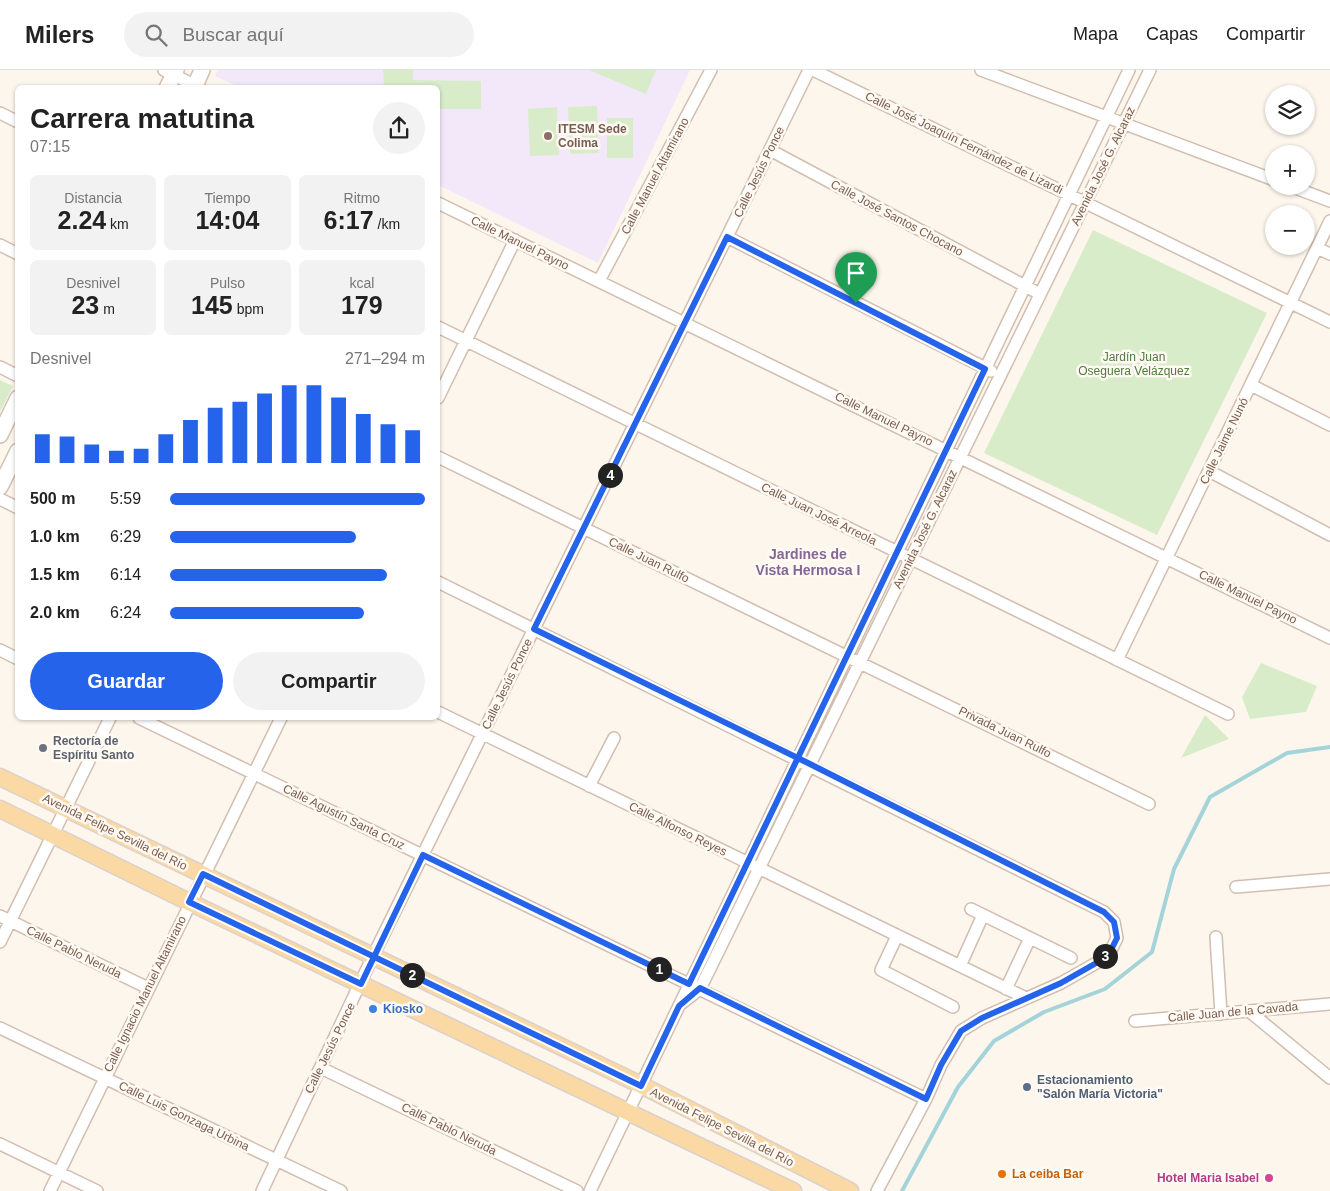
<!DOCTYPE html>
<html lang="es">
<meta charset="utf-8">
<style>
body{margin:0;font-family:Helvetica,sans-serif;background:#f2f2f2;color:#222;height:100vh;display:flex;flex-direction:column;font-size:19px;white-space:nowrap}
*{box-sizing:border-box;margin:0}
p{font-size:16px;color:#767676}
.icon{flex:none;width:28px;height:28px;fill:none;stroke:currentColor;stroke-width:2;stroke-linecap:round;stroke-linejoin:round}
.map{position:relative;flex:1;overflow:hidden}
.details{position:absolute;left:15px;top:15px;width:425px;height:635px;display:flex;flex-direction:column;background:#fff;border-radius:8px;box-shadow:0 1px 4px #0004}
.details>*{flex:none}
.controls{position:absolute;left:1265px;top:15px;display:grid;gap:10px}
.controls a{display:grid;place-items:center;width:50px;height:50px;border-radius:50%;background:#fff;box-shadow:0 1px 4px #0004;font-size:25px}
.pin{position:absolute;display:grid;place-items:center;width:42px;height:42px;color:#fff;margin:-51px -21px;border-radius:50% 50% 50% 0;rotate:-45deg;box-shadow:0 0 5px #0007}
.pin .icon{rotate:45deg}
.km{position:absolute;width:25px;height:25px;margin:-12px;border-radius:50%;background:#222;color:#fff;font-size:14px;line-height:25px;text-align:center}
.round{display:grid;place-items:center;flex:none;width:52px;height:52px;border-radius:26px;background:#f2f2f2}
.overview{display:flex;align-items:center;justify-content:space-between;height:85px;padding:0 15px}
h1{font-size:28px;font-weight:600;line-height:38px}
.figures{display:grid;grid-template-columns:repeat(3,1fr);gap:8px;height:85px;padding:5px 15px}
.figures div{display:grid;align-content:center;border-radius:8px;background:#f2f2f2;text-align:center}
.figures b{font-size:25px;font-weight:600}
.figures small{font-size:14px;font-weight:400}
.figures p{font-size:14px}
.chart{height:140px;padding:10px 15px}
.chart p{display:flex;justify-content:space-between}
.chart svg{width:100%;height:90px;margin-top:5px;stroke:#2563eb;stroke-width:6}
.button{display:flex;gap:10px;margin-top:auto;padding:10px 15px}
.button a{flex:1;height:58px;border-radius:30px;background:#2563eb;color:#fff;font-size:20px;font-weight:600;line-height:58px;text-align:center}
.button a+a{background:#f2f2f2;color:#222}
ul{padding:0 15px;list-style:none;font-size:16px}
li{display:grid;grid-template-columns:80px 60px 1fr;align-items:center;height:38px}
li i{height:12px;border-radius:6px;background:#2563eb}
header{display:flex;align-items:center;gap:30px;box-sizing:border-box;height:70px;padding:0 25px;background:#fff;border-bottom:1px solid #e0e0e0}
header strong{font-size:24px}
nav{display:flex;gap:28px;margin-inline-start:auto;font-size:18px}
.search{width:350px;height:45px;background:#f2f2f2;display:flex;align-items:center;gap:12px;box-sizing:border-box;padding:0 18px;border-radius:28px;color:#767676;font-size:19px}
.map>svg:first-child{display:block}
.education{fill:#f3e8fa}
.green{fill:#d8ecc9}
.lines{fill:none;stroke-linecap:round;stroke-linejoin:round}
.stream{stroke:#a5d3da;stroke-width:4}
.minor-casing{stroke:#d1beb0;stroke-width:14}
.secondary-casing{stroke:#d6c0b0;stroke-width:18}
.primary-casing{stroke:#dad1cd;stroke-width:19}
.minor{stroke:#fff;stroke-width:11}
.secondary{stroke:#fff;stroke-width:15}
.primary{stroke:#fbd9a5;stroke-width:16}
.route-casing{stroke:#fff;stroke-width:10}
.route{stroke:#2563eb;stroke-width:6}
.education-dot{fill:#8d6e63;stroke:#fffaf3;stroke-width:2}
.worship-dot{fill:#6b7280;stroke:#fffaf3;stroke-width:2}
.shop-dot{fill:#3f7fe0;stroke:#fffaf3;stroke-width:2}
.service-dot{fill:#5c6f8a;stroke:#fffaf3;stroke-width:2}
.food-dot{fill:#e8710a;stroke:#fffaf3;stroke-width:2}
.hotel-dot{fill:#d1479c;stroke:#fffaf3;stroke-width:2}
.labels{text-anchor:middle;stroke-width:5;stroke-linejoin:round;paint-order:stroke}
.education-label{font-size:12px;font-weight:bold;fill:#785e54;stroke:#fffaf3;text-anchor:start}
.street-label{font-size:12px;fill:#7a5c4d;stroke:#fffaf3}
.park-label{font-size:12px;fill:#537a41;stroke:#fffaf3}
.worship-label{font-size:12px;font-weight:bold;fill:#5b616d;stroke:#fffaf3;text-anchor:start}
.shop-label{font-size:12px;font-weight:bold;fill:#366cbe;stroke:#fffaf3;text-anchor:start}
.service-label{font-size:12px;font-weight:bold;fill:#4e5e75;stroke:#fffaf3;text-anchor:start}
.food-label{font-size:12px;font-weight:bold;fill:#c56008;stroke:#fffaf3;text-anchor:start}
.hotel-label{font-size:12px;font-weight:bold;fill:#b23c85;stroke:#fffaf3;text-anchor:end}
.neighbourhood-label{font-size:14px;font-weight:bold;fill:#846695;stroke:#fffaf3}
</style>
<header>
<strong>Milers</strong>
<div class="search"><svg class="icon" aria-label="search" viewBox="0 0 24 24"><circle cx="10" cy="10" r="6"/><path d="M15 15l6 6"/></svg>Buscar aquí</div>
<nav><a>Mapa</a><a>Capas</a><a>Compartir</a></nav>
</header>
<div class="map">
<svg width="1330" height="1121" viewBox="0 0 1330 1121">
<rect width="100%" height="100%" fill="#fdf6ec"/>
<path class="education" d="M218 0H690L598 193 438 115V18L239 17 215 6Z"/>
<path class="green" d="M383 0H413V10L481 11V39H438V18L384 17Z
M589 0H656L646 24Z
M597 36 599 83 570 84 568 37Z
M557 37 559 85 530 86 528 39Z
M607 48H633V88H607Z
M1093 160 1267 243 1157 465 984 383Z
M0 310 13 316 0 342Z
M1261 593 1317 616 1306 642 1250 649 1242 627Z
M1205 645 1229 669 1181 688Z"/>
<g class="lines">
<path class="stream" d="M902 1121 958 1017 994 971 1044 942 1105 919 1152 882 1174 799 1210 727 1287 683 1330 677"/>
<defs>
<path id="minor" d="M164 0 200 18
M813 0 1330 252
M981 0 1274 110
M0 43 18 52
M770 80 1040 224
M1290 116 1330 131
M438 133 1330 568
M727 167 991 301
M0 175 18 184
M1317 178 1330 184
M599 211 711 0
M438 257 1228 644
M0 297 18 306
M1251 315 1330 355
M438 328 515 170
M438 387 1149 734
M1209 401 1330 465
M0 429 18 438
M438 512 1104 842 1114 852 1117 868 1110 882 1098 892 1061 913 982 948 961 961 941 995 926 1029 877 1121
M0 580 18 589
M1117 590 1330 151
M438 642 1026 928
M139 648 926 1029
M589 716 614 668
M1236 817 1330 809
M971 839 1071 888
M0 846 148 918
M897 866 881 900 953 937
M1216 867 1221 944
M0 872 110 648
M960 896 983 845
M1006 919 1030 868
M682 933 700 919 1150 0
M1249 941 1330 1008
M1135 951 1330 934
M0 958 341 1121
M321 998 577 1121
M0 1074 97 1121
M50 1121 281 648
M262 1121 373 886 809 0
M590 1121 1129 0"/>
<path id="secondary" d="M167 18 176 0
M194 18 202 0
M0 365 18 328
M0 417 18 381"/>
<path id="primary" d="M0 707 641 1015 850 1121
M0 739 189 832 793 1121"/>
</defs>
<use href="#minor" class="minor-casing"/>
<use href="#secondary" class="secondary-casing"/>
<use href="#primary" class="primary-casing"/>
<use href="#minor" class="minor"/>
<use href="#secondary" class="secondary"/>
<use href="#primary" class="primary"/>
</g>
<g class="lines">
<defs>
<path id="route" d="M856 233 985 299C886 503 788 709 689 914L423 785 361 914 189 832 203 804C349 874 495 944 641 1016L679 936 700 918 926 1029 941 995 961 961 982 948 1061 913 1098 892 1110 882 1117 868 1114 852 1104 842 810 694C718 649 626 604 534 559L727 167 856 233"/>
</defs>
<use href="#route" class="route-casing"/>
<use href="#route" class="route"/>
</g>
<circle class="education-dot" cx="548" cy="66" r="5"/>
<circle class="worship-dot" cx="43" cy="678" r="5"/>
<circle class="shop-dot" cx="373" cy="939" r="5"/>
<circle class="service-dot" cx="1027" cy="1017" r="5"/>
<circle class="food-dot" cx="1002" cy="1104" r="5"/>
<circle class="hotel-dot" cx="1269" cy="1108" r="5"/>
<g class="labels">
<g class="education-label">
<text x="558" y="63">ITESM Sede<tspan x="558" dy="14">Colima</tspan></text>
</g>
<g class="street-label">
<text transform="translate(964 73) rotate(26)" y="4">Calle José Joaquín Fernández de Lizardi</text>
<text transform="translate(1103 96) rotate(-64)" y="4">Avenida José G. Alcaraz</text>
<text transform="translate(759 102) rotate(-64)" y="4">Calle Jesús Ponce</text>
<text transform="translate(655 106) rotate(-62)" y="4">Calle Manuel Altamirano</text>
<text transform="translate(897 148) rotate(28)" y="4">Calle José Santos Chocano</text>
<text transform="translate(520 173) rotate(26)" y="4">Calle Manuel Payno</text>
<text transform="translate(884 349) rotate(26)" y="4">Calle Manuel Payno</text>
<text transform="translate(1224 371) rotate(-64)" y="4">Calle Jaime Nunó</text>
<text transform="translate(819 444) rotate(26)" y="4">Calle Juan José Arreola</text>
<text transform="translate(925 459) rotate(-64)" y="4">Avenida José G. Alcaraz</text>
<text transform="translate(649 490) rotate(26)" y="4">Calle Juan Rulfo</text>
<text transform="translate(1248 527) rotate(26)" y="4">Calle Manuel Payno</text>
<text transform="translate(507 614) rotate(-64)" y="4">Calle Jesús Ponce</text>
<text transform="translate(1005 662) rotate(26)" y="4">Privada Juan Rulfo</text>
<text transform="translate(344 747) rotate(26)" y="4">Calle Agustín Santa Cruz</text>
<text transform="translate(678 759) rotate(26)" y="4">Calle Alfonso Reyes</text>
<text transform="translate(115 762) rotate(26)" y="4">Avenida Felipe Sevilla del Río</text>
<text transform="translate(74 882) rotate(26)" y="4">Calle Pablo Neruda</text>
<text transform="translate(145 924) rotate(-64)" y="4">Calle Ignacio Manuel Altamirano</text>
<text transform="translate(1233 942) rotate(-5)" y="4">Calle Juan de la Cavada</text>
<text transform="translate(330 978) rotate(-64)" y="4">Calle Jesús Ponce</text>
<text transform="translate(184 1046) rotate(26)" y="4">Calle Luis Gonzaga Urbina</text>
<text transform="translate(722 1057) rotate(27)" y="4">Avenida Felipe Sevilla del Río</text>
<text transform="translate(449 1059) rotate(26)" y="4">Calle Pablo Neruda</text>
</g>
<g class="park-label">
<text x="1134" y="291">Jardín Juan<tspan x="1134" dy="14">Oseguera Velázquez</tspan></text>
</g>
<g class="worship-label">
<text x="53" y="675">Rectoría de<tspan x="53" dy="14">Espíritu Santo</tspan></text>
</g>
<g class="shop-label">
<text x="383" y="943">Kiosko</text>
</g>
<g class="service-label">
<text x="1037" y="1014">Estacionamiento<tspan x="1037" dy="14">"Salón María Victoria"</tspan></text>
</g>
<g class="food-label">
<text x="1012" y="1108">La ceiba Bar</text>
</g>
<g class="hotel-label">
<text x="1259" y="1112">Hotel Maria Isabel</text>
</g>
<g class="neighbourhood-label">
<text x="808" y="489">Jardines de<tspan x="808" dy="16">Vista Hermosa I</tspan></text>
</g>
</g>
</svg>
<div class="controls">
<a><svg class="icon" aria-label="layers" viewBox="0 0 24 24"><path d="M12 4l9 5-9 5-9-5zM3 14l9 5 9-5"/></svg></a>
<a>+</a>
<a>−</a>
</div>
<div class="pin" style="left:856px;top:233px;background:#1e9e55"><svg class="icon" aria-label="arrive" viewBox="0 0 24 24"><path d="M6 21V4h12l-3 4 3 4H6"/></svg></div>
<b class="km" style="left:659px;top:899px">1</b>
<b class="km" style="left:412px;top:905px">2</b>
<b class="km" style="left:1105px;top:886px">3</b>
<b class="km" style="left:610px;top:405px">4</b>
<section class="details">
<div class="overview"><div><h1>Carrera matutina</h1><p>07:15</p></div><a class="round"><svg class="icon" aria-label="share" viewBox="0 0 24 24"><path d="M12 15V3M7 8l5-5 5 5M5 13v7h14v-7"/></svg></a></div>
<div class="figures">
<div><p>Distancia</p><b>2.24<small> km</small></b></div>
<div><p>Tiempo</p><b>14:04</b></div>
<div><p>Ritmo</p><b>6:17<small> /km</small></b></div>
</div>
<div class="figures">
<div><p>Desnivel</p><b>23<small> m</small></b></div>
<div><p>Pulso</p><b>145<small> bpm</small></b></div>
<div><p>kcal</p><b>179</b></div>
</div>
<div class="chart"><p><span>Desnivel</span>271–294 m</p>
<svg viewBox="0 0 160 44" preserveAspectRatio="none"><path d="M5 44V30M15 44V31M25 44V35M35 44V38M45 44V37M55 44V30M65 44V23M75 44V17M85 44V14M95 44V10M105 44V6M115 44V6M125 44V12M135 44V20M145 44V25M155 44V28"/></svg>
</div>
<ul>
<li><b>500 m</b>5:59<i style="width:100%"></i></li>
<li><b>1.0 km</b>6:29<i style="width:73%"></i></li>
<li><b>1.5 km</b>6:14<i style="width:85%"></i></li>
<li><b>2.0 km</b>6:24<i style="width:76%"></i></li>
</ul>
<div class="button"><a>Guardar</a><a>Compartir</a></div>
</section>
</div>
